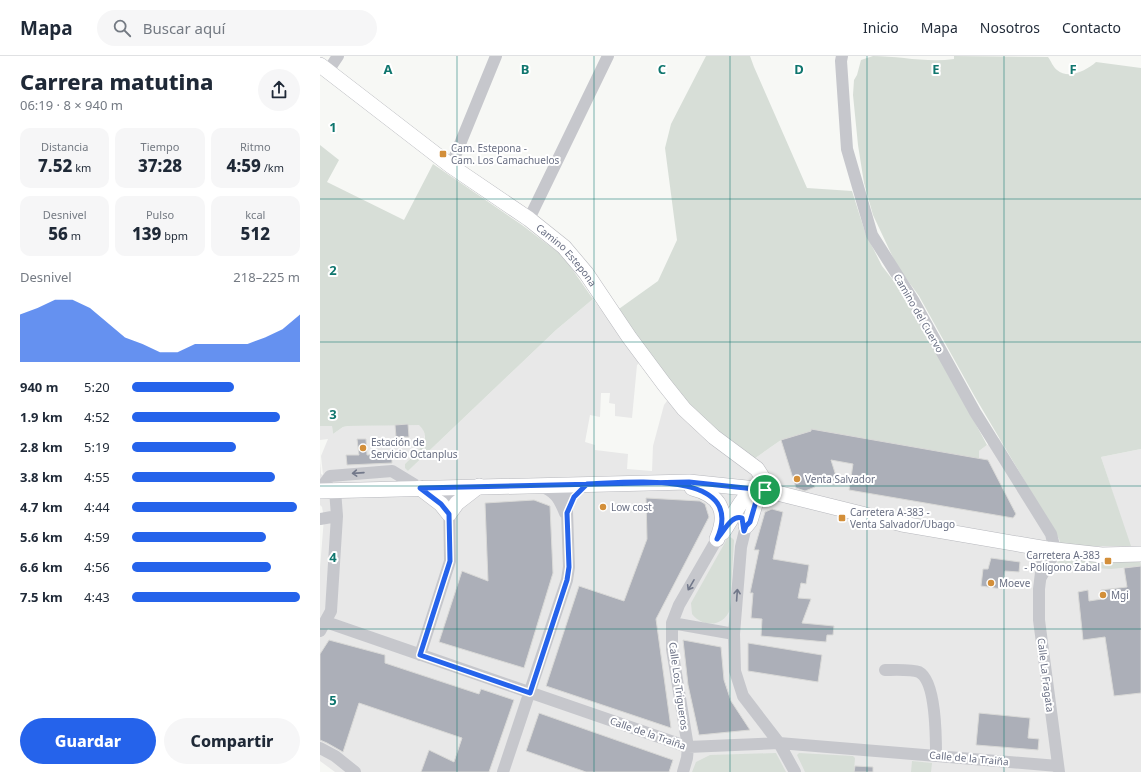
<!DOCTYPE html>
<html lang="es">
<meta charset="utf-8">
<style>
body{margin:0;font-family:"Noto Sans",sans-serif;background:#f6f6f7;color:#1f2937;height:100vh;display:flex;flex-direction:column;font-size:15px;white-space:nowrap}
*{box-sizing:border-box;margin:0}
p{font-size:13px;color:#747a83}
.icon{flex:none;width:22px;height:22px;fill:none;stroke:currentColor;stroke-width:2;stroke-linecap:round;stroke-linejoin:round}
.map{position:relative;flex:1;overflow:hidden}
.details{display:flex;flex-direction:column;background:#fff;width:320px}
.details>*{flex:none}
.pin{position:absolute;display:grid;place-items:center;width:34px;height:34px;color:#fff;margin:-17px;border:2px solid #fff;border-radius:50%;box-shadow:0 1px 4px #0007}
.round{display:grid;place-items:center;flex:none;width:42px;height:42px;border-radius:21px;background:#f6f6f7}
.headline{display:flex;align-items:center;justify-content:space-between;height:68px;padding:0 20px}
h1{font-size:22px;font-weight:800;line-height:30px}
.metrics{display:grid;grid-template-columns:repeat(3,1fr);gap:6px;height:68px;padding:4px 20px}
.metrics div{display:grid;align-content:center;border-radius:10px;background:#f6f6f7;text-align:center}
.metrics b{font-size:17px;font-weight:800}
.metrics small{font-size:11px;font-weight:400}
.metrics p{font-size:11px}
.chart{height:112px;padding:8px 20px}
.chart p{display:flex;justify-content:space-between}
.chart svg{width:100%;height:72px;margin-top:4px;fill:#2563eb;opacity:.7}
.button{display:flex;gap:8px;margin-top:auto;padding:8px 20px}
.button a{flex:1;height:46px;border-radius:24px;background:#2563eb;color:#fff;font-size:16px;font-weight:800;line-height:46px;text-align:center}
.button a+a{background:#f6f6f7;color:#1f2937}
ul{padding:0 20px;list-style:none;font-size:13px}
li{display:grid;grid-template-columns:64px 48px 1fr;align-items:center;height:30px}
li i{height:10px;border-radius:5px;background:#2563eb}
header{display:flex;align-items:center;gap:24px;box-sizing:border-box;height:56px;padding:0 20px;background:#fff;border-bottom:1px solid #e0e1e3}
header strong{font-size:19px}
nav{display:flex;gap:22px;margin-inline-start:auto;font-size:14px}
.search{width:280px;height:36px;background:#f6f6f7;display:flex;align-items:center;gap:10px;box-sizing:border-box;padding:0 14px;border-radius:22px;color:#747a83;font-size:15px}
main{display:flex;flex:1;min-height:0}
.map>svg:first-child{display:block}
.built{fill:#e8e8e8}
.green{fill:#d7ded7}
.building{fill:#acafb8;stroke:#d9d9d7}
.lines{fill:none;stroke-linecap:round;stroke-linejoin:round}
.major-casing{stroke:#b7b8bd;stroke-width:16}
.minor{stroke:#c6c7cc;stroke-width:12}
.major{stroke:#fff;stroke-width:15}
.oneway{stroke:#72788a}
.route-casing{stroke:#fff;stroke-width:8}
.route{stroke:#2563eb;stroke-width:5}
.grid{fill:none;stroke:#0f766e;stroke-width:1;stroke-opacity:0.55}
.poi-dot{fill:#d38f3a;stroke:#fff;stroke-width:1.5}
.labels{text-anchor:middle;stroke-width:4;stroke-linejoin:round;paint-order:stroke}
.poi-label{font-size:10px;fill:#696f83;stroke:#fff;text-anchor:start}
.street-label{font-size:10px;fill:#696f83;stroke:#fff}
.grid-label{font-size:13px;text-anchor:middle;font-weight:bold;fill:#0f766e;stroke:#fff;stroke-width:4;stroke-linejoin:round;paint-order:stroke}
</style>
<header>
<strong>Mapa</strong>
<div class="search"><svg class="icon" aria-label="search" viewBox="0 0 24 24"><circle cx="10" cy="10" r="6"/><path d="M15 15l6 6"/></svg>Buscar aquí</div>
<nav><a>Inicio</a><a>Mapa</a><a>Nosotros</a><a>Contacto</a></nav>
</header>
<main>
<section class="details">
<div class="headline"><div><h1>Carrera matutina</h1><p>06:19 · 8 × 940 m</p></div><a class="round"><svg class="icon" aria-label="share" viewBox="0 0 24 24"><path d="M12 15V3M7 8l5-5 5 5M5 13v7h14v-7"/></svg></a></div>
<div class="metrics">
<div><p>Distancia</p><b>7.52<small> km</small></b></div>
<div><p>Tiempo</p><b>37:28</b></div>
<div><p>Ritmo</p><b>4:59<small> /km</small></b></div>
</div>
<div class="metrics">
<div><p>Desnivel</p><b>56<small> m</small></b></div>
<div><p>Pulso</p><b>139<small> bpm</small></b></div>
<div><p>kcal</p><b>512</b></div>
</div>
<div class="chart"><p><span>Desnivel</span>218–225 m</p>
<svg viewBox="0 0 160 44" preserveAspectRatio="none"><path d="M0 44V15L10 11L20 6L30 6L40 11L50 20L60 29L70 33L80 38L90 38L100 33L110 33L120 33L130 33L140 29L150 24L160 15V44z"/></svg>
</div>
<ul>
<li><b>940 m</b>5:20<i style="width:61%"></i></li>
<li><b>1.9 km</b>4:52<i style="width:88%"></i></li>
<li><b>2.8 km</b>5:19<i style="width:62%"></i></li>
<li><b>3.8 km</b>4:55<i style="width:85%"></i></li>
<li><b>4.7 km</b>4:44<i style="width:98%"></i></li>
<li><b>5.6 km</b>4:59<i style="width:80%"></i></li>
<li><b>6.6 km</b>4:56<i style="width:83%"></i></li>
<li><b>7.5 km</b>4:43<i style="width:100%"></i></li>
</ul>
<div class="button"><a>Guardar</a><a>Compartir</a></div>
</section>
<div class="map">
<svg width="821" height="716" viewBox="0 0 821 716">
<rect width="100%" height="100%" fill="#f7f8f5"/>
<path class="built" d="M273 243 320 306 317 309 312 362 295 360V348L289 347 290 337H281L280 361 270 359 265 386 275 389V394L308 398 307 413 332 415 333 390 344 349 352 338 434 403 461 384 491 373 659 403V395L667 389 679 382 739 483 741 490H810L781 401 821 393V716H15L0 705V512L4 462 2 451 0 449V406L1 418 3 419 1 400 8 383 0 384V370H12L13 378 23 371 28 370 99 368 102 371 105 378 104 386 103 390 85 408 88 415 236 274Z"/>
<path class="green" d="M386 0H430L434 11 487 132 532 135 545 176 562 210 590 246 667 389 659 395V403L491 373V375L461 384 434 403 389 368 365 344 296 255 338 225 357 184 345 92 351 68Z
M553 0C579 0 607 7 634 3V0L728 1C731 5 733 11 737 14 749 24 767 14 776 6L821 12V393L781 401 811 490H741L739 483 655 341 599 240 577 210 553 159 544 127 538 89 533 39 534 24 537 19 541 4Z
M0 89 19 104 7 126 84 164 113 108 202 169 243 200 273 243 236 274 88 415 85 412V408C95 397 115 384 99 369L28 370 23 371 13 378 12 370H0Z
M409 481 412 482 414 484 410 553C404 571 383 572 372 558L371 547 407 483Z
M742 502 792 506 793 505H820L821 510 791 513 761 511 760 510 754 509V511L736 508Z
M456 697 466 716H372L376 706 390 699Z
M479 697 533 700 535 702 534 716H485L477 699Z
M592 705 612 707 611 716H591Z"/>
<path class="building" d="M88 368 89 381H76L75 369Z
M491 373 668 404 696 458 693 462 529 434 533 408 511 404 517 423 515 429 493 427 495 431 485 435 476 432 461 384 491 375Z
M37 383H46L47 399 72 398V407L27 409 26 399H39Z
M326 442 380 445 385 448 389 461 336 563 351 672 226 630 259 530 304 545 327 483Z
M214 444 230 450 233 517 204 612 119 586 142 515 168 525 165 447Z
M452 453 463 456 453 503 489 509 486 528 481 527 478 542 491 543 482 567 514 570 513 579H507L506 586 441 580 442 563 431 562 433 537H430L439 494H434L445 456Z
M671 502 700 506 699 516 685 515 682 533 661 530 663 513H668Z
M821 510V637L794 640 785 581 763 584 758 536 768 534 769 545 782 543 781 534 807 531 804 512Z
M9 584 65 599V607L159 638 161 633 194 644 169 716H101L109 694 134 706 142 682 39 647 23 696 7 687 0 684V598Z
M363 584 401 591 404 624 411 645 430 674 379 679 368 629Z
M428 587 502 599 498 626 428 615Z
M219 657 353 704 349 716H266L206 695Z
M659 657 710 662 708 682 719 683 718 694 656 689Z
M535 710 553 711V716H534Z"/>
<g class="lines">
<defs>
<g id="major">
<path id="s1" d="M0 9 131 110 209 163 244 191 266 217 309 281 344 328 364 353 394 381 437 413 444 424 445 434"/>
<path d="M100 432 121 448 129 458 137 447 159 430"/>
<path d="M372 432C400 439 409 455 397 483"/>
<path d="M0 435 369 426 445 434 582 468 727 493 782 499 821 498"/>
<path d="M426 470 430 465 437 442 445 434"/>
<path d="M402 477C412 465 422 436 438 433"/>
</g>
</defs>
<use href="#major" class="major-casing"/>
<path class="minor" d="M522 0 521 5 527 93 552 179 593 244 655 356 731 478 735 494 734 498 721 521
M8 15 18 0
M131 110 176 0
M209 163 288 0
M220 430C235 435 239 442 245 457
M0 433 10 420 72 415 100 432
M0 463 17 460
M426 470 421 491 414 578 415 615 423 640 459 687 475 716
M724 492 719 533V564L739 716
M6 566 368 691 459 687 738 710
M352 567 414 578
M0 575 11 555 17 460 15 434
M100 599 130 505 129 431
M565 614C573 614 592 613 599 616 616 625 616 682 616 699
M0 692 15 700 35 716
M183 716 247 524 249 511 246 428
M363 716 367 702 368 691 352 593V567L359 549 397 483"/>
<use href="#major" class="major"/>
</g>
<defs><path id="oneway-shaft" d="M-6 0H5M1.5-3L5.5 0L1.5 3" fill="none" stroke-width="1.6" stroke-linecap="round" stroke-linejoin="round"/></defs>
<g class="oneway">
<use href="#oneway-shaft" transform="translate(38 417) rotate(176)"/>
<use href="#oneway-shaft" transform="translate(371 529) rotate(120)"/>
<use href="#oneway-shaft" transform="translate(417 539) rotate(-86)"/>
</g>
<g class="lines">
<defs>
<path id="route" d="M445 434 369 426 100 432 121 448 129 458 130 505 100 599 210 637 247 524 249 511 247 457 254 441 267 428C304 427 428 412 397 483 404 475 412 458 422 462L424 475 426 470 430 466 437 442 445 434"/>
</defs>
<use href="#route" class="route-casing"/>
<use href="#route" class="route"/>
</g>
<path class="grid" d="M137 0V716M274 0V716M410 0V716M547 0V716M684 0V716M0 143H821M0 286H821M0 430H821M0 573H821"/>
<g class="poi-dot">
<rect x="119" y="94" width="8" height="8" rx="2"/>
<circle cx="43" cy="392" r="4"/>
<circle cx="477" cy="423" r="4"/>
<circle cx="283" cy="451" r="4"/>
<rect x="518" y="458" width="8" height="8" rx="2"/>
<rect x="784" y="501" width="8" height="8" rx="2"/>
<circle cx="671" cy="527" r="4"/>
<circle cx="783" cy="539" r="4"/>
</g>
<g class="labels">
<g class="poi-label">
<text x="131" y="96">Cam. Estepona -<tspan x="131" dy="12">Cam. Los Camachuelos</tspan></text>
<text x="51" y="390">Estación de<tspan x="51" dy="12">Servicio Octanplus</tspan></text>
<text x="485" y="427">Venta Salvador</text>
<text x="291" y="455">Low cost</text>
<text x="530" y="460">Carretera A-383 -<tspan x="530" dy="12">Venta Salvador/Ubago</tspan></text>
<text x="780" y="503" text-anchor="end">Carretera A-383<tspan x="780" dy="12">- Polígono Zabal</tspan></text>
<text x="679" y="531">Moeve</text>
<text x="791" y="543">Mgi</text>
</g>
<g class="street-label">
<text dy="4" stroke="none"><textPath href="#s1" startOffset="312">Camino Estepona</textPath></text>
<text transform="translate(599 257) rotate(60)" y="4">Camino del Cuervo</text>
<text transform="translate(726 619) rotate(83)" y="4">Calle La Fragata</text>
<text transform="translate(359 630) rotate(82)" y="4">Calle Los Trigueros</text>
<text transform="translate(328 677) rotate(19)" y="4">Calle de la Traiña</text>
<text transform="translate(649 702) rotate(5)" y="4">Calle de la Traiña</text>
</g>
</g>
<g class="grid-label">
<text x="68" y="18">A</text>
<text x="205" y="18">B</text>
<text x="342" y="18">C</text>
<text x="479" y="18">D</text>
<text x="616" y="18">E</text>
<text x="753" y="18">F</text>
<text x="13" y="76">1</text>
<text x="13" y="219">2</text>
<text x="13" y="363">3</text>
<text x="13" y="506">4</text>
<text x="13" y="649">5</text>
</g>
</svg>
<div class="pin" style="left:445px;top:434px;background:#1e9e55"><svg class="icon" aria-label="arrive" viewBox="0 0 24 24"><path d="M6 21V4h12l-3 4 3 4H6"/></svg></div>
</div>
</main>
